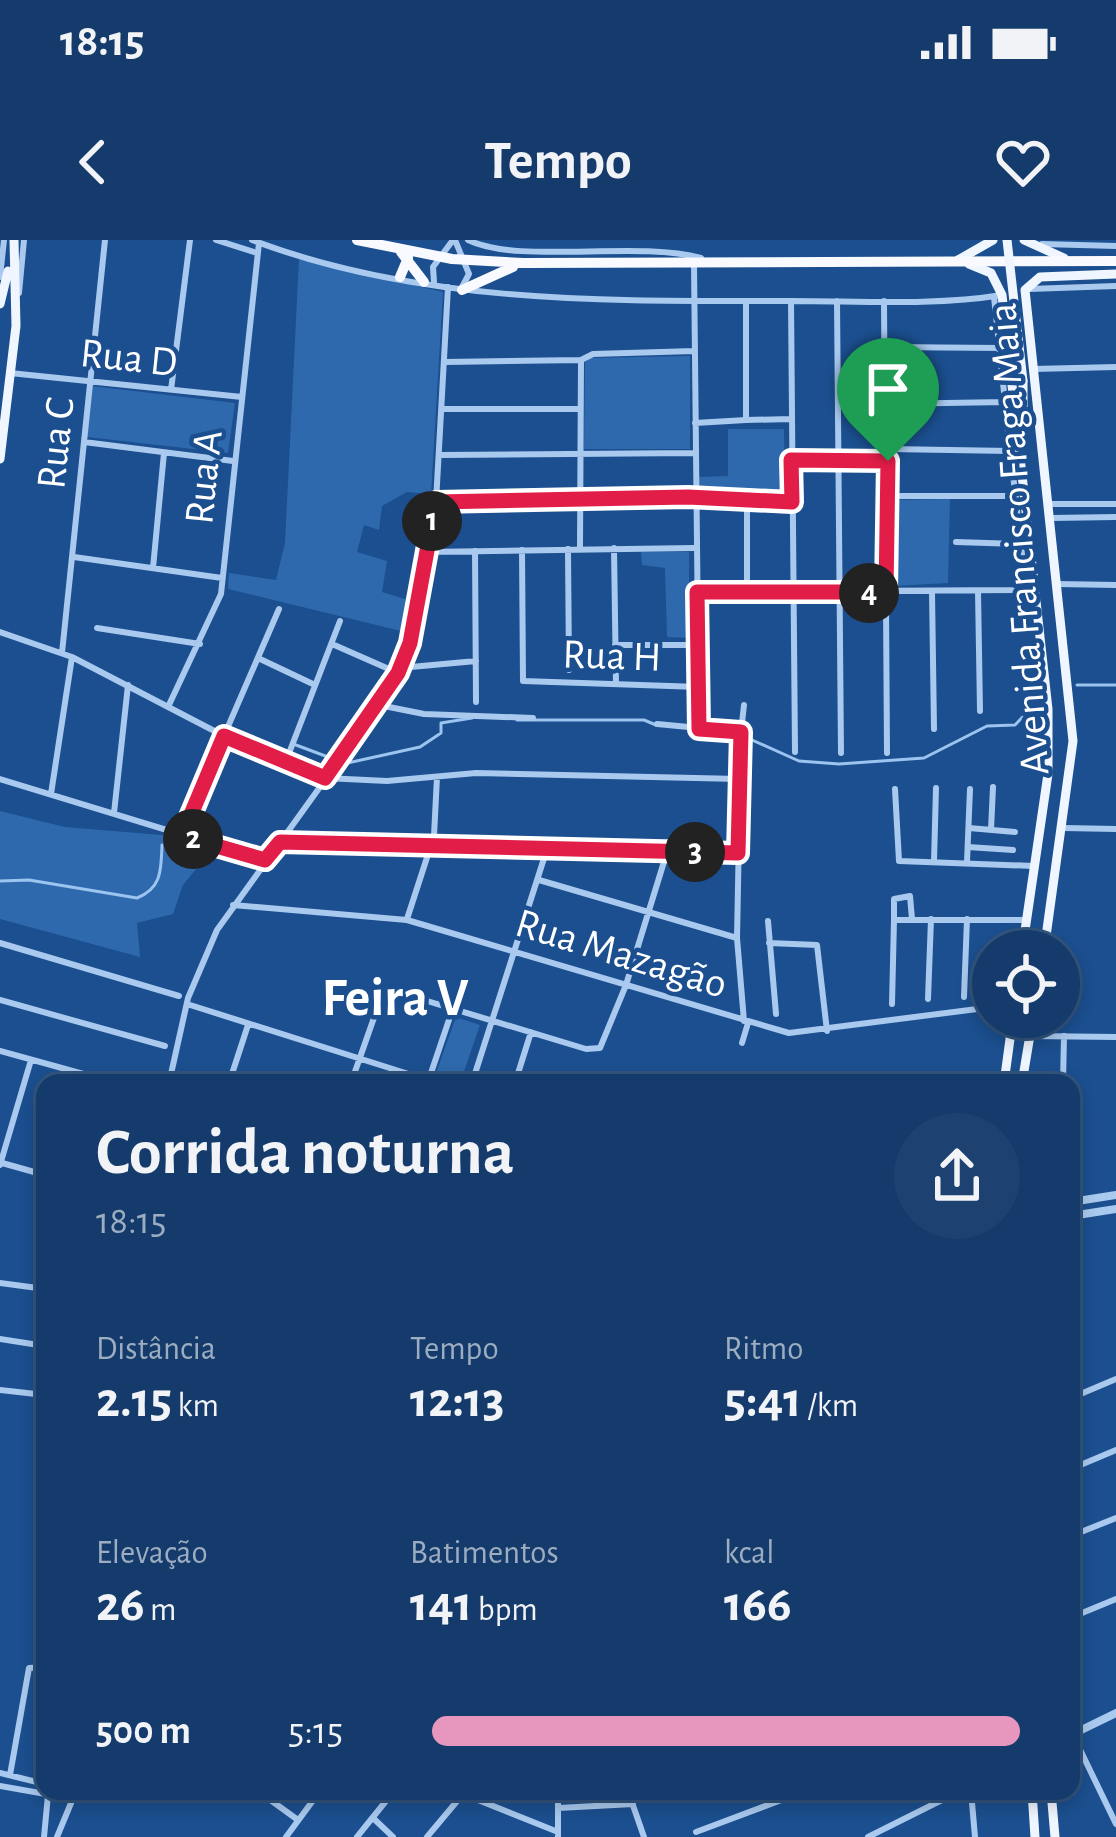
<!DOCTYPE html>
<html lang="pt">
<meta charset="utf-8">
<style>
body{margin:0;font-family:"Alegreya Sans",sans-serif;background:#1d4271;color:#f1f3f6;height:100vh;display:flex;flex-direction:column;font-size:45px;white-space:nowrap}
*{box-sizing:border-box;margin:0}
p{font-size:39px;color:#9dadc1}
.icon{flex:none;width:66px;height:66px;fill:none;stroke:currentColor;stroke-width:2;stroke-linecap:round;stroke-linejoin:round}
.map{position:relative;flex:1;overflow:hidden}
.side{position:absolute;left:36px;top:834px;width:1044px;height:726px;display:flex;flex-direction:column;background:#143b6b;border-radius:24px;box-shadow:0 6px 18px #0003,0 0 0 3px #33557e}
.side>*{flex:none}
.tools{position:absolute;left:972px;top:690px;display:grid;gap:24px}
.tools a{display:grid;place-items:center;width:108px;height:108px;border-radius:50%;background:#143b6b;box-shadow:0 6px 18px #0003,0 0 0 3px #33557e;font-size:60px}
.pin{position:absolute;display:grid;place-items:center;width:102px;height:102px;color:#fff;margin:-123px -51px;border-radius:50% 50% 50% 0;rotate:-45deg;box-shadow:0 0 12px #0007}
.pin .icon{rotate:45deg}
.km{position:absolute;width:60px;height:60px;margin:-30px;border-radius:50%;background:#222;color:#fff;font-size:33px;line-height:60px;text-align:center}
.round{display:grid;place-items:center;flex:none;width:126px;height:126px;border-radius:63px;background:#1d4271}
.summary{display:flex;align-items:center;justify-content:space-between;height:204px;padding:0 60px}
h1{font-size:66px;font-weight:700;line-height:90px}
.figures{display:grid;grid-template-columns:repeat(3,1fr);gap:18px;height:204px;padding:12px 60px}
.figures div{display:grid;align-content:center}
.figures b{font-size:51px;font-weight:700}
.figures small{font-size:33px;font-weight:400}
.figures p{font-size:33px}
ul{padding:0 60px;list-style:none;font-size:39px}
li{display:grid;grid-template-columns:192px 144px 1fr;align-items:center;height:90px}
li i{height:30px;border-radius:15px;background:#e797bd}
.status{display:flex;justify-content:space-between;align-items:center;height:84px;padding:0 60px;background:#143b6b;direction:ltr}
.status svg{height:33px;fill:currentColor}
header{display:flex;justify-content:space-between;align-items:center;height:156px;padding:0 60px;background:#143b6b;font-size:54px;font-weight:700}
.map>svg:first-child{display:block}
.green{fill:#2e69ad}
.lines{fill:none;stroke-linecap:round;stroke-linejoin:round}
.stream{stroke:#9cc4f0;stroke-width:3}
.minor{stroke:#a9c9ee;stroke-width:6}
.tertiary{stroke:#a9c9ee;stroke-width:8}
.primary{stroke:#f0f6ff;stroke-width:9}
.trunk{stroke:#f8faff;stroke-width:10}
.primary-bridge{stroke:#f0f6ff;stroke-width:9}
.route-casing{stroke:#fff;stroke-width:24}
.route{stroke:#e11d48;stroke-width:15}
.labels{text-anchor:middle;stroke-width:9;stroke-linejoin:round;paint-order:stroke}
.street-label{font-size:42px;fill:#fff;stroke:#1b4f8f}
.district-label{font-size:54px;font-weight:bold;fill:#fff;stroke:#1b4f8f}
</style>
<div class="status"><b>18:15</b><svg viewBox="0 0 49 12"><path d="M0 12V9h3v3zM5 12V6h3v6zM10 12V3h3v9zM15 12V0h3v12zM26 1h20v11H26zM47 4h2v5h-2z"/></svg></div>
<header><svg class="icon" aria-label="back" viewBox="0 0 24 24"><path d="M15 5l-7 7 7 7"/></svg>Tempo<svg class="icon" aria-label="heart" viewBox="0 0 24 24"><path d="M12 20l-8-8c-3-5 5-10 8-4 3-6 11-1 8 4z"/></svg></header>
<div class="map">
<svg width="1116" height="1597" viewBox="0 0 1116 1597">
<rect width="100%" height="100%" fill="#1b4f8f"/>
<path class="green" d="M299 19 443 52 431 254 407 252 382 266 379 290 364 285 357 312 387 321 382 352 412 361 405 392 228 349 229 333 276 340 285 303Z
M690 116V209H584L585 122 590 118Z
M92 146 235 163 228 213 87 197Z
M728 189H784L785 251H698V237L728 236Z
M950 259 948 343 894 346V260Z
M641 312H689V398L667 397 665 328 642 325Z
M0 571 65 587 173 596 208 606 206 617 183 645 173 674 137 683 140 717 0 679Z
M456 777 480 785 460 843 435 836Z"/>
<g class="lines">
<path class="stream" d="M1077 445H1116
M517 480H644L656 485
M235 493 283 511
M719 493 743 496 799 521 839 524 924 518 987 486 1015 485 1041 458
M296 505 328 517
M343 524 420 507 441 493V483L472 478
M188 590 227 503
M0 641 29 640 137 658C162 648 161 630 162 605"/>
<path class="minor" d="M216 0 257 13
M252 0C422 65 613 61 792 61 861 61 934 66 1002 55
M455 0 469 34 462 47
M468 0C520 25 635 0 701 18
M1042 4 1116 6
M694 24 699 489
M0 37 4 0
M434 42 433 27 453 0
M1029 49 1116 46
M19 53 24 0
M746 61V180L791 179
M791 61 795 512
M837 61 841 513
M884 61 887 513
M885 107 1001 108
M885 113 908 121 915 131 912 143 887 160
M445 122 581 120
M1033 129 1116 127
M10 133 242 157
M171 150 190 0
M1005 163 1026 350
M887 164 1005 162 994 57
M443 169H579
M695 183 746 180
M84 202 233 221
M889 209 1010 211
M440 215 694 213
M791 221H888
M888 256H1016
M747 261V353
M436 262 688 257 792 262
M1049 264H1116
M1051 278 1116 277
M956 302 1021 304
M580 308 581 120 593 114 694 111
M614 308 616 444
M568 309 569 430
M522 310 523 441 699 447
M475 311 476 462
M428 312 694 308
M74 317 222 338
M153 328 164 213
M1057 344 1116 345
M978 351 980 471
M697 352 1036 350
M932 352 934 489
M97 388 200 404
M0 392 72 417 224 496 325 538 387 541 476 533 739 539
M332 404 398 433
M615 405H698
M62 413 105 0
M258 418 315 445
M400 428 476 421
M379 465 424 474 533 478
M168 467 221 354 259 3
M657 484 741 492 744 465
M741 492 737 698 744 781
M286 521 340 381
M0 539 265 620
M895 549 899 621 1034 626
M51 554 72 417
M114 573 128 445
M969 588 1015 592
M1064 588 1116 589
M991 590 993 547
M181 595 279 369
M280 602 738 613
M968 607 1013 610
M934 621 936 548
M967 622 970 549
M539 640 737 698
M233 665 407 680 789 793 993 767
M407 679 434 596 437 537
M894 680V659L910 656 912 679
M768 681 776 774
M0 703 179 756
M769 703 817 705 827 791
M404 754 586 809 600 808 626 745 667 612
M964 757 967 679
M928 759 931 679
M0 760 165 806
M187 764 437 843
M892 764 894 680H1026
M1030 796 1116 797
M742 803 748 783
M0 811 116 843
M171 838 187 843
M429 839 453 768
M169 843 188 758 217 690 379 465 410 403 436 262 448 47
M229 843 248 785
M351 843 376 772
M472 843 547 609
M515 843 531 792
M1063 843 1064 796
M2 923 45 935
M0 925 31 820
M0 1043 45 1049
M0 1099 45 1106
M0 1150 45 1155
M1071 1158 1116 1139
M1071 1229 1116 1210
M1071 1296 1116 1278
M1082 1373 1116 1359
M1073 1495 1116 1584
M0 1533 45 1544
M10 1535 29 1428 45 1427
M0 1546 74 1559
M258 1551 298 1580
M628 1551 644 1597
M971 1551 975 1597
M463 1554 558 1592
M558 1568 633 1564
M373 1578 393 1597
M696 1592 805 1551
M44 1597 48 1555
M57 1597 76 1551
M286 1597 320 1551
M357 1597 394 1551
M427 1597 463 1554
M558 1597V1551
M868 1597 960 1551"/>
<path class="tertiary" d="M1071 962 1116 955
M1071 976 1116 969
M1071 1495 1116 1473"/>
<path class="primary" d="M1024 0 1064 18
M958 20 993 0
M969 24 991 33 1002 55 1048 469V534L1022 711
M0 64 8 31
M1023 196V141
M0 219 16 86 14 0
M1044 711 1073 501 1025 50 1040 37 1116 34
M1004 843 1013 777
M1022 843 1033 777
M1032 1551 1035 1597
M1051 1551 1055 1597"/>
<path class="trunk" d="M357 0 452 19 523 23 1116 21
M401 12 424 42
M400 37 408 18
M462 50 513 27"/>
<path class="primary-bridge" d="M1007 0 1023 141"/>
</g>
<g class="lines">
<defs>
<path id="route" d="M791 220 888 221 886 352H697L699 489 741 492 738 613 280 602 265 620 182 596 224 496 325 538 398 433 410 403 436 262 688 257 792 262Z"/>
</defs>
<use href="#route" class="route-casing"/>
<use href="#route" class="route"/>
</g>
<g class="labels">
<g class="street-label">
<text transform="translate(129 116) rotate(6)" y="15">Rua D</text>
<text transform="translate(54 203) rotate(-84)" y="15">Rua C</text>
<text transform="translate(202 237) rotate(-84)" y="15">Rua A</text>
<text transform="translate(1017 299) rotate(-94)" y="15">Avenida Francisco Fraga Maia</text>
<text transform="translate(612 414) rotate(2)" y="15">Rua H</text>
<text transform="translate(622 712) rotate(17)" y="15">Rua Mazagão</text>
</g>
<g class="district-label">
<text x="395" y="775">Feira V</text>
</g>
</g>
</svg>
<div class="tools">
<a><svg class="icon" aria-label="locate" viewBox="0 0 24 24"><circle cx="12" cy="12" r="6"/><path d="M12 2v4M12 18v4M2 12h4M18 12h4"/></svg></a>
</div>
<div class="pin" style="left:888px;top:221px;background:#1e9e55"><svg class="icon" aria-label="arrive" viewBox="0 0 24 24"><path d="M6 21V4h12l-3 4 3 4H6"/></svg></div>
<b class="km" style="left:432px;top:281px">1</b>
<b class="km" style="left:193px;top:599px">2</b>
<b class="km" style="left:695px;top:612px">3</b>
<b class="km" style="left:869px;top:353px">4</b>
<section class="side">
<div class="summary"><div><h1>Corrida noturna</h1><p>18:15</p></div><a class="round"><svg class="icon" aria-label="share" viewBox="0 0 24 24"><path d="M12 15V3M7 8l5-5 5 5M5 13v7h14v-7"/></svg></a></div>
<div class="figures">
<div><p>Distância</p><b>2.15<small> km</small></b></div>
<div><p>Tempo</p><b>12:13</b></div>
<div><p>Ritmo</p><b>5:41<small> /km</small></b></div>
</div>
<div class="figures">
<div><p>Elevação</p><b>26<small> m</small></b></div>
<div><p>Batimentos</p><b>141<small> bpm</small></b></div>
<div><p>kcal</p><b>166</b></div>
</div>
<ul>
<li><b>500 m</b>5:15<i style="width:100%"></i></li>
</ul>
</section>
</div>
